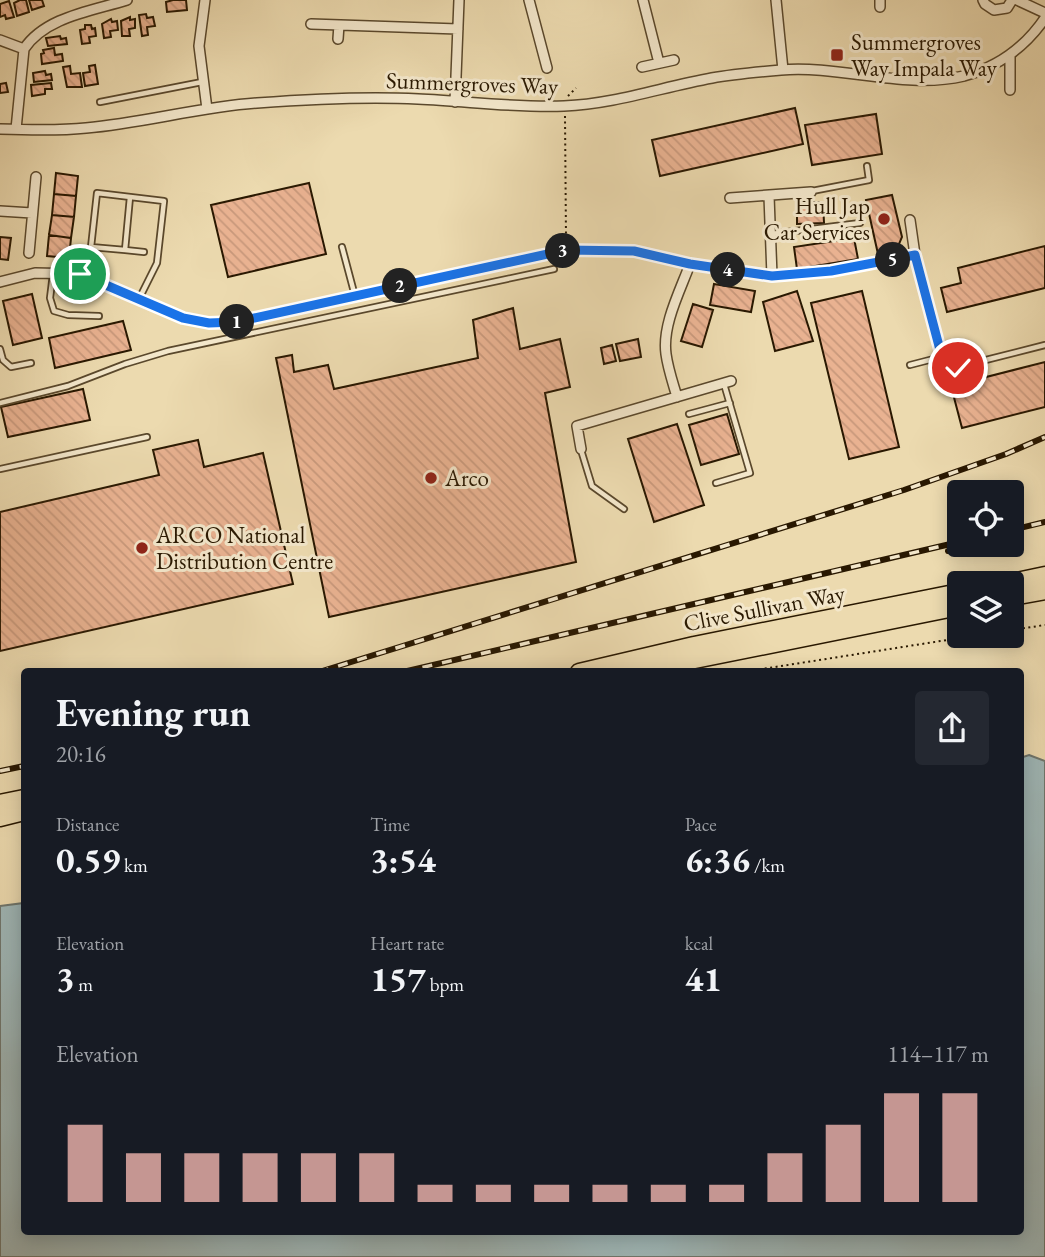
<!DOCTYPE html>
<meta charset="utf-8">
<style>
body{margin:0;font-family:"EB Garamond",serif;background:#242831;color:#f1f3f6;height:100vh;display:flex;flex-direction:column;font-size:26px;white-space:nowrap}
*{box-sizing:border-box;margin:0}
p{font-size:23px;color:#9ea1a6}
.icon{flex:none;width:38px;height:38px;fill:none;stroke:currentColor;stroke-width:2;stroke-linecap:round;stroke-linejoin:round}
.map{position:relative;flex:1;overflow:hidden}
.side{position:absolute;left:21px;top:668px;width:1003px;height:567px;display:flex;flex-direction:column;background:#171b24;border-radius:7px;box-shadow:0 4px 18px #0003}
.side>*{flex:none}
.fabs{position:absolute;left:947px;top:480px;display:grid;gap:14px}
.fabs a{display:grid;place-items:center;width:77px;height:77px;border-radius:7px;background:#171b24;box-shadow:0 4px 18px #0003;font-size:35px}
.pin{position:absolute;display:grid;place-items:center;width:60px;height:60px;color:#fff;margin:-30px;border:4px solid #fff;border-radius:50%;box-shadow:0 2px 7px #0007}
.km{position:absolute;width:35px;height:35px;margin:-18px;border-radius:50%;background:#222;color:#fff;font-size:19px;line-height:35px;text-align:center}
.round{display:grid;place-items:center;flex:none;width:74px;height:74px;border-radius:7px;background:#242831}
.overview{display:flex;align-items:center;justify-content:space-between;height:119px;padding:0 35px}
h1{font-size:38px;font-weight:700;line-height:52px}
.figures{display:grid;grid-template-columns:repeat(3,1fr);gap:10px;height:119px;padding:7px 35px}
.figures div{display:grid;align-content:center}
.figures b{font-size:35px;font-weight:700}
.figures small{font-size:19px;font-weight:400}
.figures p{font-size:19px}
.chart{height:196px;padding:14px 35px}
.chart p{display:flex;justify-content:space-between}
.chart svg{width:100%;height:126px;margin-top:7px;stroke:#c59692;stroke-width:6}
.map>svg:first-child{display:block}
.water{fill:#9fb7b7;stroke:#70776e;stroke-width:2}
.building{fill:url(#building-back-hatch);stroke:#291801;stroke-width:2}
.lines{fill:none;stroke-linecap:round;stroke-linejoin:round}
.lane-casing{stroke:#5a482c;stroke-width:8}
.street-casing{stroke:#5a482c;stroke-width:12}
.highway-casing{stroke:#291801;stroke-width:19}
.path{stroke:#291801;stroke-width:2;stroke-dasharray:2 3.5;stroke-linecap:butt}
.lane{stroke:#f3e7cb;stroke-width:4.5}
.street{stroke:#f3e7cb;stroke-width:9}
.highway{stroke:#ecdaaf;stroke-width:16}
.rail-casing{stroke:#291801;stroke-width:6}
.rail{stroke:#f3e7cb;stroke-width:3.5;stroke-dasharray:10;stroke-linecap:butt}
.route-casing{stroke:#fff;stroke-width:14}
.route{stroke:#1a73e8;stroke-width:9}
.poi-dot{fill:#8f2418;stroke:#f3e7cb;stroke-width:2.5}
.labels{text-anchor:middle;stroke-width:6;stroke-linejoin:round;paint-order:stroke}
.poi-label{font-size:23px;fill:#291801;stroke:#f3e7cb;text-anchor:start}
.street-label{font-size:23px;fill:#291801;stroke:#f3e7cb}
</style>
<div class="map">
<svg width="1045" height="1257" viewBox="0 0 1045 1257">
<defs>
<pattern id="building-back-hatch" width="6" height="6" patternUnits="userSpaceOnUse" patternTransform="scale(1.75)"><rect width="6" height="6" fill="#e9b291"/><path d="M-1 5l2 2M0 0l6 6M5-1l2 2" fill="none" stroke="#c8987b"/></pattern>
</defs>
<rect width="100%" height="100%" fill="#ecdaaf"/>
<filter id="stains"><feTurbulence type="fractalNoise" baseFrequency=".00286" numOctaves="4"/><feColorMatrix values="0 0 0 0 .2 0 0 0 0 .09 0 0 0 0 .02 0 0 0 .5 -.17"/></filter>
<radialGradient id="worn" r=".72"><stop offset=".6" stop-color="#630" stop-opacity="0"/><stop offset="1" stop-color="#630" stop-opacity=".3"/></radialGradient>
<path class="water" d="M1029 755 1045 761V1257H0V906L24 903V1232H1020V758Z"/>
<path class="building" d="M20 0H26L29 12 17 16 14 3Z
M29 0H42L44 6 32 10Z
M173 0H186L187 10 167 12 166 2Z
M9 1 14 17 6 19 5 15 0 17V4Z
M146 14 147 18 153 17 155 26 147 27 148 35 142 36 139 15Z
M130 17V20L135 19V28L129 29 130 36H122L121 21Z
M111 19 112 22 117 21 118 30 110 31 111 37 104 38 102 24Z
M85 25H91L92 29 95 28 96 36 89 37 90 43 82 44 80 30 85 29Z
M60 36 61 39 66 38 67 44 48 46 46 38Z
M54 48 55 55 62 54 63 61 42 64 41 54 44 53 43 50Z
M95 65 98 84 85 86 83 73 90 72 89 66Z
M70 66 71 74 80 73 82 87H67L63 67Z
M45 71 46 75 51 74 52 80 34 82 33 73Z
M6 83 8 92 0 93V84Z
M51 83 52 89H45V94L32 96 31 85Z
M795 108 803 144 660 176 652 140Z
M876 114 882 154 812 165 805 125Z
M56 173 78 176 76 196 54 194Z
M309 183 326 254 228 277 211 205Z
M54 194 76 196 74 217 52 215Z
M892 195 902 237 896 251 878 254 866 200Z
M797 202H823L824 223 797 224Z
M52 215 74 217 71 238 49 235Z
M49 235 71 238 69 258 47 256Z
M0 237 11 238 8 260 0 259Z
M854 238 858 259 797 269 794 247Z
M1045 246V288L947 312 941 288 961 283 958 268Z
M714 284 755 291 751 312 710 305Z
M797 291 813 341 775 351 763 302Z
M862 291 899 447 849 459 811 303Z
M32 294 42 338 13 345 3 301Z
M693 304 713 310 702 347 681 341Z
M513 308 520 349 560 339 570 387 545 393 576 562 329 617 276 358 292 355 294 372 328 365 334 389 478 358 473 320Z
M123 321 131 350 55 368 49 338Z
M638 339 641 357 620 361 616 344Z
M612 345 616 361 604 364 601 348Z
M1045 362V407L962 428 951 386Z
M83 389 90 420 8 437 1 407Z
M727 414 739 454 701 465 689 425Z
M677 424 704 505 654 522 628 439Z
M198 440 204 467 263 453 293 584 0 651V512L159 475 153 450Z"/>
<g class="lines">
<defs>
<path id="lane" d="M100 102 202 82
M812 191 869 180 867 166
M130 197 125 250 91 247 97 193 164 201 157 263 139 299
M771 234 860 223
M342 247 355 296
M125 250 144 252
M53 274 50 298 54 311 68 315 99 316
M926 294C930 312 935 360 950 369L1045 345
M0 349 3 360 11 367 31 363
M910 365 941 357
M0 403 68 386 125 364 168 351 554 269
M689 414 730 403
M581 450 592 486 624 509
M0 469 147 437
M716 483 750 473 724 384"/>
<path id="street" d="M205 0 199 46 207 109
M529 0 547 68
M643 0 659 63
M776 0 783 70
M983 0 985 4 994 10 1007 8 1012 0
M1017 0 1045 13
M880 7V0
M311 24 458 29
M338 39 339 25
M0 40 24 49C45 17 92 11 127 0
M1010 55V90
M642 67 674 60
M455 102 459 0
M0 129C28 130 58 131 86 128 144 123 199 107 257 103 311 99 364 96 418 99 467 101 515 108 564 106 615 104 662 87 712 78 734 74 758 72 781 70 842 65 904 90 964 76 998 67 1026 46 1045 18
M16 129 24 49
M769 196 772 276
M730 198 811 192
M0 211 32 213
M910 220 915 255 925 293
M29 253 36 177
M0 282 35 273 80 274 183 318 209 323 236 322 566 250 634 251 690 264 772 276 831 271 915 255
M677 397C673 383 668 369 666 354 662 325 680 291 690 264
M581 449 577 426 731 381"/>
<path id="highway" d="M1007 583 1045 575
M1012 597 1045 591
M579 672 694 645 959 592
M635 672 959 607
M0 803 24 798
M0 818 24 812"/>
</defs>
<use href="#lane" class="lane-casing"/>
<use href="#street" class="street-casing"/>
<use href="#highway" class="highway-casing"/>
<path class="path" d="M534 87 535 94 548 95
M568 96 576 88
M565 116 566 239
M1012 630 1045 625
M743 672 979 635"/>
<use href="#lane" class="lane"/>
<use href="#street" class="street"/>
<use href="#highway" class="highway"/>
<defs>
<path id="rail" d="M1012 530 1045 522
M948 551 979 544
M319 672 904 490 1006 454 1045 437
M403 672 959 542
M0 771 24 766"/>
</defs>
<use href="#rail" class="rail-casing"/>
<use href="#rail" class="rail"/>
</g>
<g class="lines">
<defs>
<path id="route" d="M80 274 183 318 209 323 236 322 566 250 634 251 690 264 772 276 831 271 915 255 944 365 950 369 958 368"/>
</defs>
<use href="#route" class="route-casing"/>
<use href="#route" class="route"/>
</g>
<g class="poi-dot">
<rect x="830" y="48" width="14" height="14" rx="3.5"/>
<circle cx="884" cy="219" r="7"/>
<circle cx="431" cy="478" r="7"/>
<circle cx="142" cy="548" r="7"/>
</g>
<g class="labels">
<g class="poi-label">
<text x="851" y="50">Summergroves<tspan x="851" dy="26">Way Impala Way</tspan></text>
<text x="870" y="214" text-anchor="end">Hull Jap<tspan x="870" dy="26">Car Services</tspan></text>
<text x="445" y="486">Arco</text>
<text x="156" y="543">ARCO National<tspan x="156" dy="26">Distribution Centre</tspan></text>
</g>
<g class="street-label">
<text transform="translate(472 83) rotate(2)" y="8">Summergroves Way</text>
<text transform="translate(764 608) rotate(-11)" y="8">Clive Sullivan Way</text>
</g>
</g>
<rect width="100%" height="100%" filter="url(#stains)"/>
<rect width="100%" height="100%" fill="url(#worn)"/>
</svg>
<div class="fabs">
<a><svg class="icon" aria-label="locate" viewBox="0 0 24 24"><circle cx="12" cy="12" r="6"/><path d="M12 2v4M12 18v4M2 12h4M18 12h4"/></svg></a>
<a><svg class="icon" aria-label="layers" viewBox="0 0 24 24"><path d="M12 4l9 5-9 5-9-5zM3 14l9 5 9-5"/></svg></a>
</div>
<div class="pin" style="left:80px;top:274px;background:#1e9e55"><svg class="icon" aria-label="arrive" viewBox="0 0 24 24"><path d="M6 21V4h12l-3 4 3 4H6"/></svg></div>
<div class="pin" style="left:958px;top:368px;background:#d93025"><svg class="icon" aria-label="check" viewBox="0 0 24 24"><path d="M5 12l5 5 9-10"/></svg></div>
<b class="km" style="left:237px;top:322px">1</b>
<b class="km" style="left:400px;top:286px">2</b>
<b class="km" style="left:563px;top:251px">3</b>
<b class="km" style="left:728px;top:270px">4</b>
<b class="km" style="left:893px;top:260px">5</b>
<section class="side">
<div class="overview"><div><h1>Evening run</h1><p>20:16</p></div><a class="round"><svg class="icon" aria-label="share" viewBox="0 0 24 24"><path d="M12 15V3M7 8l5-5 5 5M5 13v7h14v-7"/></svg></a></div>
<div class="figures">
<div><p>Distance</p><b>0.59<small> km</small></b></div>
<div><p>Time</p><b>3:54</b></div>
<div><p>Pace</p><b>6:36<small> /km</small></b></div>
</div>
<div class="figures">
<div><p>Elevation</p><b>3<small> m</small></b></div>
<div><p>Heart rate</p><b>157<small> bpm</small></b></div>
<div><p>kcal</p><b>41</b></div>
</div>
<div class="chart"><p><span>Elevation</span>114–117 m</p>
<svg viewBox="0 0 160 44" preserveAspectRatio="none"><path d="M5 44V17M15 44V27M25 44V27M35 44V27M45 44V27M55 44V27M65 44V38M75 44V38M85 44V38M95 44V38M105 44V38M115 44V38M125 44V27M135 44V17M145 44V6M155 44V6"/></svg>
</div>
</section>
</div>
